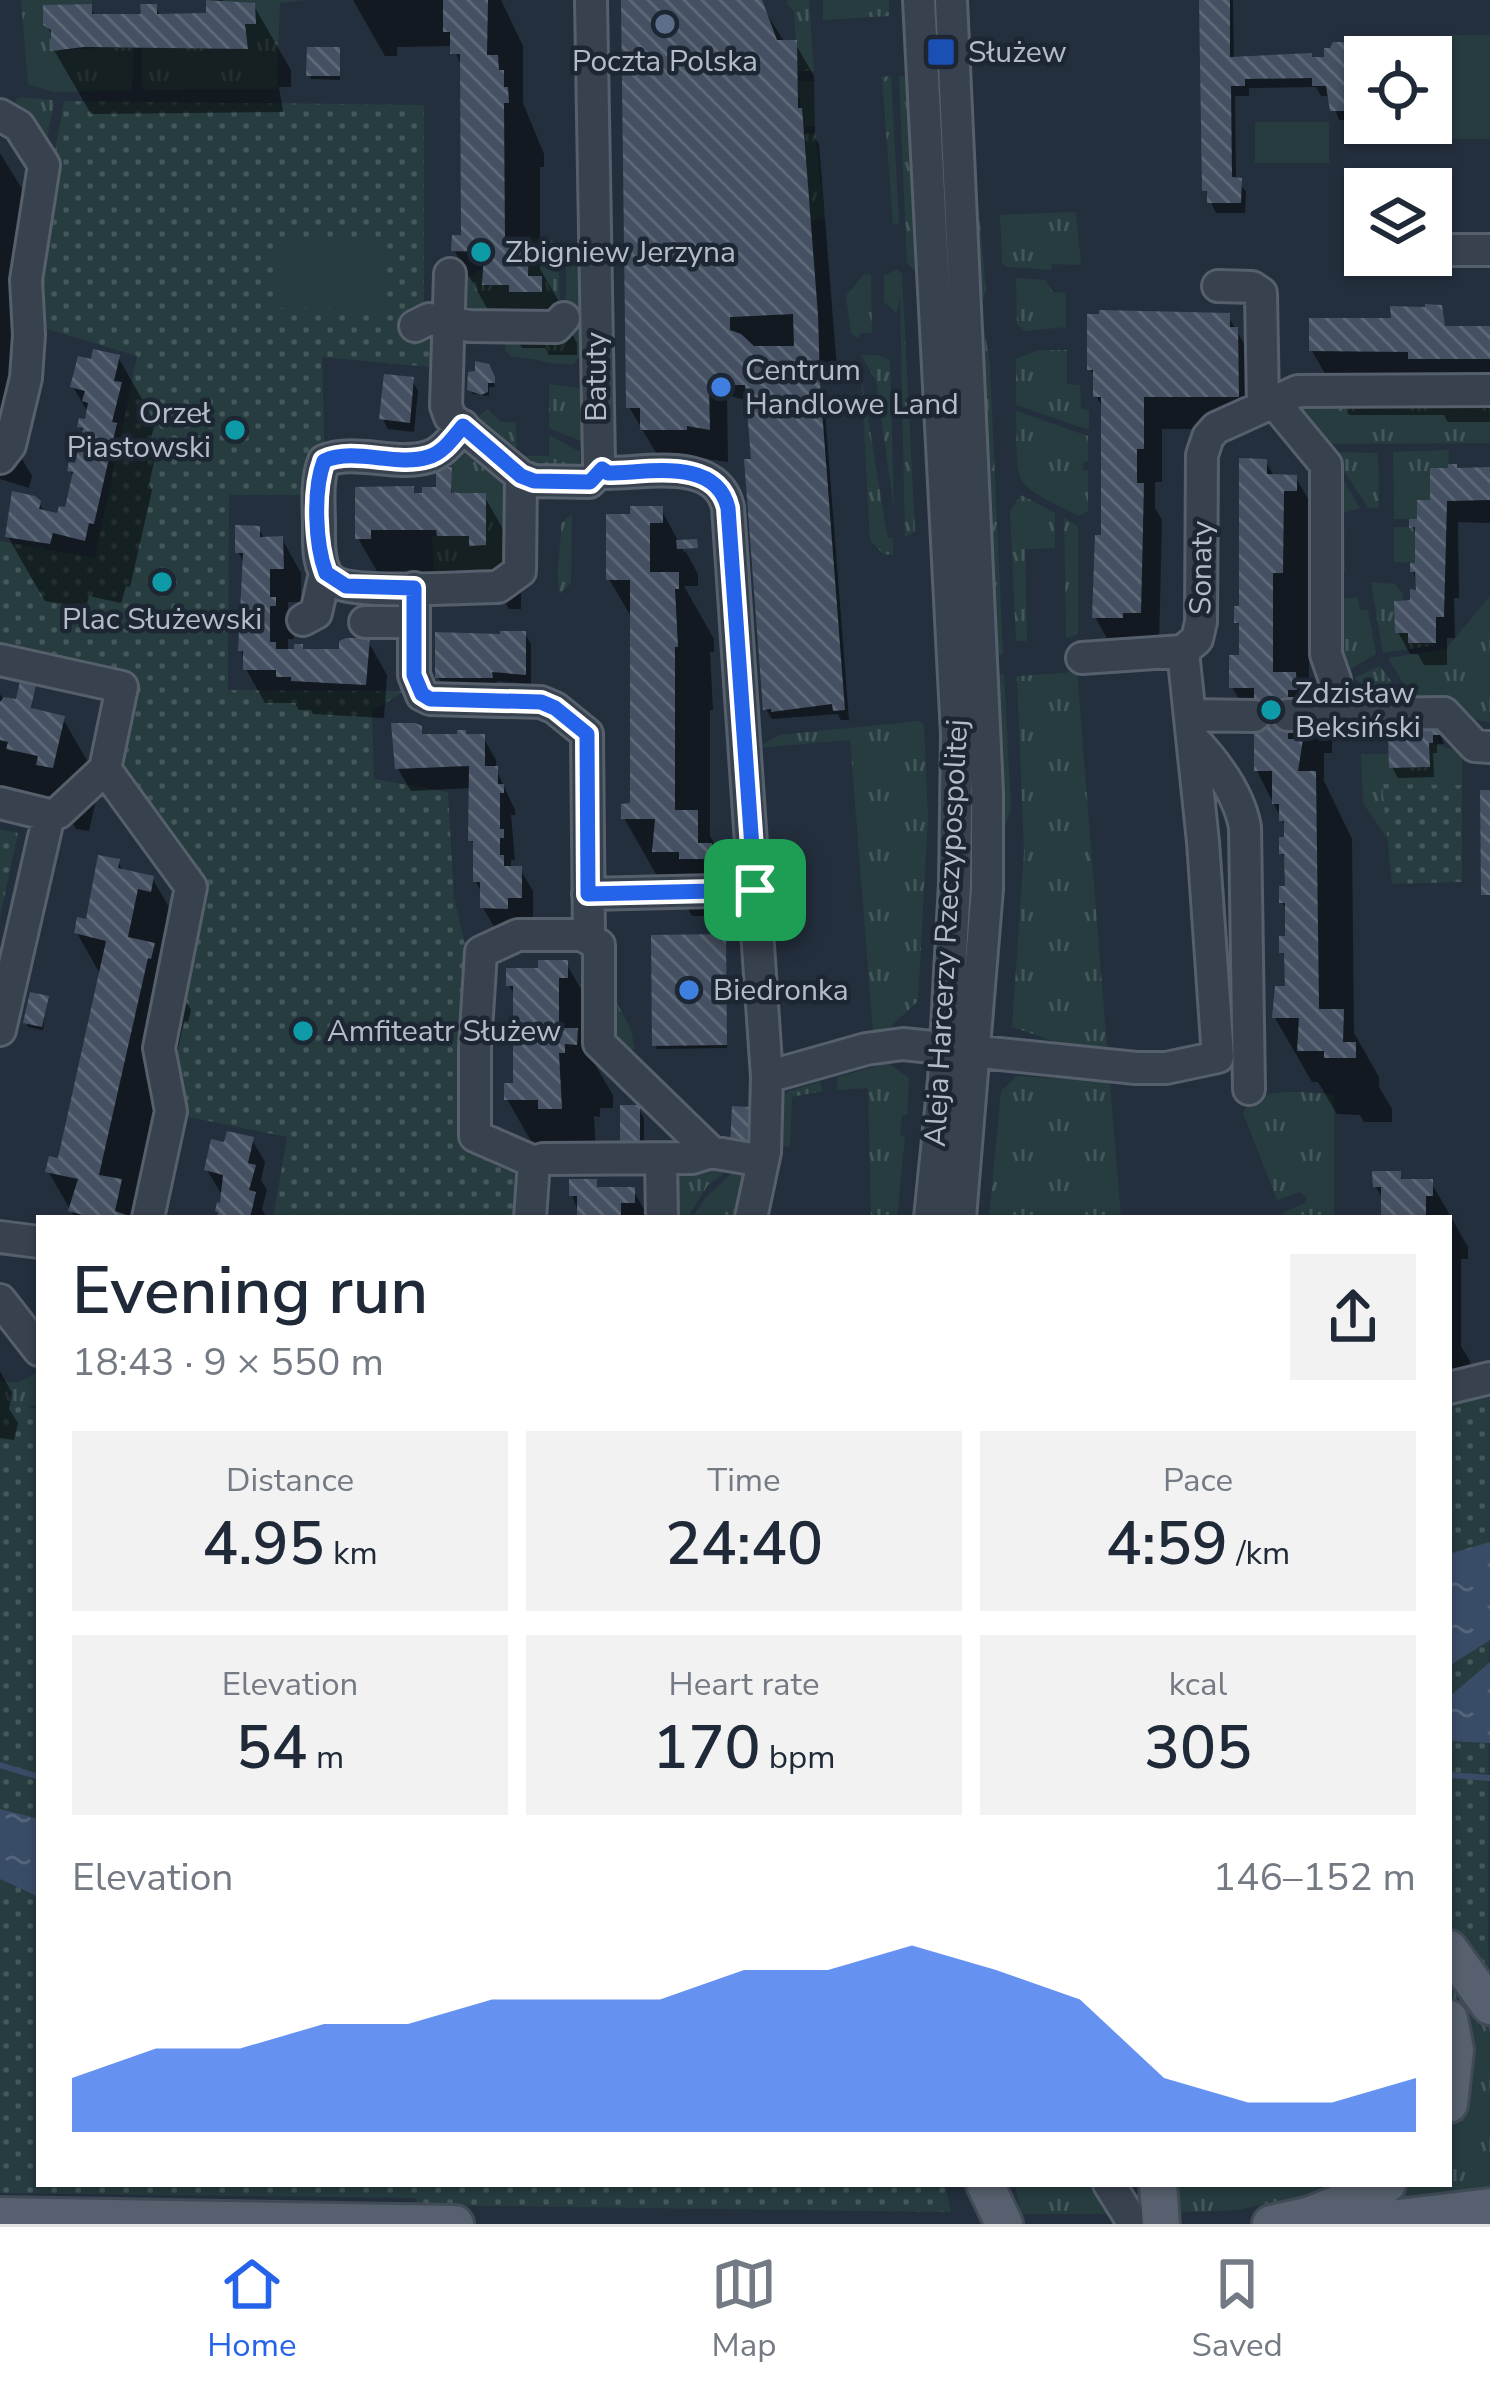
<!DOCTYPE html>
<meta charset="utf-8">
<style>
body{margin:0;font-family:"Nunito Sans",sans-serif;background:#f2f2f3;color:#1f2937;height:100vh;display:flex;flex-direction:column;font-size:45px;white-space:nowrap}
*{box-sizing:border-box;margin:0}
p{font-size:39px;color:#747a83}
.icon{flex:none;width:66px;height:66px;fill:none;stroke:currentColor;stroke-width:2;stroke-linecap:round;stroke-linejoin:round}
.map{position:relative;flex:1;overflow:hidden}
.drawer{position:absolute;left:36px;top:1215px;width:1416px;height:972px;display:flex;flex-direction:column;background:#fff;border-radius:0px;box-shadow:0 3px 9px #0004}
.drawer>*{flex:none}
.fabs{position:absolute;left:1344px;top:36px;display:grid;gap:24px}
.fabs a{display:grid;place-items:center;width:108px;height:108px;border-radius:0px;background:#fff;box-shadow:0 3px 9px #0004;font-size:60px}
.pin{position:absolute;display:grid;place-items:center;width:102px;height:102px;color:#fff;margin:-51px;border-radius:24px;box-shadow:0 6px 18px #0006}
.round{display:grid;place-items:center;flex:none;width:126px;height:126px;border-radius:0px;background:#f2f2f3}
.head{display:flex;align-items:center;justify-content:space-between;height:204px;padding:0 36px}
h1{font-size:66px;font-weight:600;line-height:90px}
.metrics{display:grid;grid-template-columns:repeat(3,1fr);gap:18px;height:204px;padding:12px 36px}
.metrics div{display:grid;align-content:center;border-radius:0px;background:#f2f2f3;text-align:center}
.metrics b{font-size:60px;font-weight:600}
.metrics small{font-size:33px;font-weight:400}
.metrics p{font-size:33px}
.chart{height:336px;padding:24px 36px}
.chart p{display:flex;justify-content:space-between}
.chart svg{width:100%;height:216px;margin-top:12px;fill:#2563eb;opacity:.7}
.menu{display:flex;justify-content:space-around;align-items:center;height:168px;border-top:3px solid #e0e1e3;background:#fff;font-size:33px;color:#747a83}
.menu a{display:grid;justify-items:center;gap:6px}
.menu .selected{color:#2563eb}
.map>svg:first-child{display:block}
.grass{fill:url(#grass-tufts)}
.park{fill:url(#park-dots)}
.pitch{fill:#263c3f}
.water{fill:url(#water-ripples)}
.shadow{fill:#0007}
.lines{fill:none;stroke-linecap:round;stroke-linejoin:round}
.stream{stroke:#394c67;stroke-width:6}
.building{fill:url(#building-back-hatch);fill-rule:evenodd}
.minor-casing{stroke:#565f6c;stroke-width:36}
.major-casing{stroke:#414a57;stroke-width:42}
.minor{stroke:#38414e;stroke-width:30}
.major{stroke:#56606e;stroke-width:36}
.route-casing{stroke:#fff;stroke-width:24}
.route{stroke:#2563eb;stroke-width:15}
.service-dot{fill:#5c6f8a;stroke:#1d2633;stroke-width:4.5}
.transit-dot{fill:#1a4fb4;stroke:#1d2633;stroke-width:4.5}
.culture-dot{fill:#0f9aa8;stroke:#1d2633;stroke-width:4.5}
.shop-dot{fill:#3f7fe0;stroke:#1d2633;stroke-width:4.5}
.labels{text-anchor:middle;stroke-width:9;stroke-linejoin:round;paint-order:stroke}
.poi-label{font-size:30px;fill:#b4bcc9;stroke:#1d2633;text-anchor:start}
.street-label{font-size:30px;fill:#b4bcc9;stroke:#1d2633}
</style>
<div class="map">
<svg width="1490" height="2224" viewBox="0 0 1490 2224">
<defs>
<pattern id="grass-tufts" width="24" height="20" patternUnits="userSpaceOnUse" patternTransform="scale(3)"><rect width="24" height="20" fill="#263c3f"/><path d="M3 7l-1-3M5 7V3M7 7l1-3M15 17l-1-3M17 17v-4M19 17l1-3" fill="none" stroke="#435659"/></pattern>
<pattern id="park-dots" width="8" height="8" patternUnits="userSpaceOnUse" patternTransform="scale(3)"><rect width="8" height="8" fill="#263c3f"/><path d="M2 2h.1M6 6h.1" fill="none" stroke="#435659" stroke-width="1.8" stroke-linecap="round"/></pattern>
<pattern id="water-ripples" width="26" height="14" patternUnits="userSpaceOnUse" patternTransform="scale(3)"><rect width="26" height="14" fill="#394c67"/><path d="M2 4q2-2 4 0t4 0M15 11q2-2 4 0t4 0" fill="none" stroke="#53647b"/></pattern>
<pattern id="building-back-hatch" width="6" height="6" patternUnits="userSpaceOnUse" patternTransform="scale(3)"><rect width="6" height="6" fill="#455162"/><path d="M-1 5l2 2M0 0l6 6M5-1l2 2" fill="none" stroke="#5d6877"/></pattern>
</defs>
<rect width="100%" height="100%" fill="#242f3e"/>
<path class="grass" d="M21 0H92V4L43 5V25L51 30V50L134 47 132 91 53 92 28 84Z
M222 0H304L280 3 277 89 146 90 142 86V47L247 49 245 24 255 23V3H222Z
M789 0H809L814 71H798L794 12 786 2Z
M823 0H889V16L823 20Z
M911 75 920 276 907 263 899 77Z
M891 76 899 223 893 224 882 77Z
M797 81H814L815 126 803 127Z
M21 97 52 100 54 105 44 151 13 113 16 100Z
M815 133 825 218 810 222 803 134Z
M976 179 986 290 981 306 990 366 1003 655H993L974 229Z
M1076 212 1081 265 1052 264 1051 270 1007 267 1002 263 1000 215Z
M529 238 550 239 558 245 560 314 462 309 460 282 482 268 483 285H509L541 292 542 276H528Z
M566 242H584V310H566Z
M897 269 902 274 915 532 905 537 900 296 897 313 884 302V276Z
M864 274 871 275 872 333H860V338L851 334 846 296Z
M1016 278 1045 280 1053 292 1066 293V327L1025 331 1017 325Z
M574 317 582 318V353L574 364C551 366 535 357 512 357L505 350 506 334Z
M1039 350H1067V384L1080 385 1081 409 1089 410V430L1016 405V359Z
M861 355H877L890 360 894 510 876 381Z
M861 374 885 523 888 538H893V555L883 554 870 540Z
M549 384 580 388 583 442 549 428Z
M1490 398V443L1324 444 1295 404Z
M487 409 501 422H516L517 456H549V435L580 452 579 472 535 471 528 467 473 421Z
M1016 411 1088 436V461L1083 462V470H1088V511L1079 516C1008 480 1018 490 1016 411Z
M463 444 509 474 514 553 496 576H434L432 536H469L485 493H451L453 453Z
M1449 450 1448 468 1430 469V500H1417V519H1394L1393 452Z
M1337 452 1378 453 1379 507 1369 509 1335 457Z
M1329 456 1360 508 1344 513 1345 571 1337 570Z
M1021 495 1055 513V548L1025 549 1027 641H1016L1010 511Z
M572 514 571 583 560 594C554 574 562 547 561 523Z
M1064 517 1078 527V634L1066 638Z
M1394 527H1415V563L1394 562Z
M1371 582 1395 584 1403 594V600L1394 601 1395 632 1408 633 1409 643 1436 645 1383 653Z
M1341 587 1344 599 1358 597 1360 610 1368 609 1376 654 1346 672 1336 663Z
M1490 596V723L1474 719 1450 698 1413 699 1388 658 1446 649Z
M1380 666 1409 706H1392L1354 678Z
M1077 672 1107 1047 1053 1041 1012 1027 1024 852 1017 676Z
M995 674H1004L1011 809 1005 826 1000 827Z
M919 721 924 725 928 817 918 1001 889 1028 873 1031 850 740 757 748 779 735Z
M1429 743 1462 752H1489L1462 757V785L1383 784 1387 838 1363 803 1361 754H1389V768L1429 767Z
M608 987 631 1029 635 1049H615Z
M888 1063 909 1078 907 1115H902L900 1135 905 1136 897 1218H871L868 1088 837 1090 838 1077Z
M1017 1076 1110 1082 1121 1218H989L1001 1091Z
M820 1082 823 1091 792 1097 790 1147 778 1146 780 1099 789 1091Z
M1334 1094V1218H1284L1282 1213 1305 1203 1307 1197 1300 1192 1277 1200 1243 1113C1258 1083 1306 1094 1334 1094Z
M738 1168 744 1171 733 1218H692L706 1197Z
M730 1169 708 1185 687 1218H668L674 1170Z
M39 1372 37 1404 22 1411 0 1414V1381L17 1383Z
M1449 1964 1490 2024V2194L1368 2210 1404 2184H1449L1458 2013 1449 1992Z
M1015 2184H1093L1115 2214H1021Z
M1167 2184H1365L1236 2210 1169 2213Z"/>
<path class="park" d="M64 101 424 105V311L434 312 440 382 430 380V367L322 357 326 495H229L228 690 405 691 372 711 374 779 448 792 454 898 468 957 472 1140 533 1161 534 1218H273L287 1137 189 1117 170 1055 203 895 114 765 128 682 0 653V541L95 558 137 356 40 327 31 281Z
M1382 784 1462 785V882L1392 884Z
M0 829 18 833 0 917Z
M1490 1391 1488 1946 1490 1986 1449 1932V1401Z
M0 1405 39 1409V2184H945L951 2212 417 2205 416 2198 0 2193Z"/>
<path class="pitch" d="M1452 35H1490V139H1452Z
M1329 122V163H1255V122Z
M275 237H384L383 309 275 308Z"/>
<path class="water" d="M1490 1542V1640L1449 1666V1554Z
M1490 1662V1743L1449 1741V1697Z
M0 1809 39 1819V1897L0 1879Z"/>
<path class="shadow" d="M209 0H223V6H254L291 70V87H279L283 112 91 114 54 50V39L46 25 90 7 96 17H144L156 7 161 17 209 16Z
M353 0H501L523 46V103L544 154V167H540V269L564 310V319L577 343V355H549L545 348H522L503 315H491L454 250 464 239 463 70 453 46 397 47V56H385Z
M625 0H758L785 43H795L814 76 815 138 819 144 837 369 820 370V392L824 398 849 720H841L838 714 772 719 766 709 749 401 727 395 728 462 705 459V463H662L629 407Z
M1202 0H1233L1234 60H1313L1356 50 1362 61 1364 109H1360V120H1339L1330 96H1321L1316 87 1249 88V96H1235L1236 181 1246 191 1245 213H1216L1205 190Z
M338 50 340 80 311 79 309 75Z
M0 153 40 218 22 459 32 476 29 488 0 479Z
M1228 316 1256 364V429H1162V482H1155V508L1162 520 1159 646 1114 651 1095 617 1104 538V410L1096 396V378L1090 369Z
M1445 329H1490V422H1448L1444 415H1349L1312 351Z
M118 357 155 422 151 439 157 449 149 484 152 490 130 587 126 586 121 603 89 596 86 607 45 601 8 537 39 503 45 513 59 516 67 511 74 478 70 470 77 467 84 434 80 427 87 423 89 414 73 387 93 363Z
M490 371 495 387H489V396L473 394 470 390Z
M412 380 418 391 414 432 388 429 382 418Z
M1266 462 1275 478H1296L1333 542 1319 636H1309V700L1332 739V753H1324V781L1352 839 1354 1033 1379 1077V1087L1392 1109V1122H1364L1360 1115 1337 1114 1318 1082H1312L1275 1018 1288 988V962L1282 952 1288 939V912L1282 902 1288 889V863L1282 853 1287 830 1257 771V730L1232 687 1242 659V631L1237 622 1242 609Z
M450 470 452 496H484L521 560V609H509L504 600 395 603 358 538 413 489 416 496 439 490Z
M1490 470V523L1458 522 1459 598H1454L1455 638H1447V665H1424L1418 654H1410L1398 632 1419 593 1413 571 1419 566 1418 537 1412 527 1458 471Z
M661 509 684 552 698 551 686 552 698 574V586H684L714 639V652H710L713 710H710V836L734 877 747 923H719L715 916H692L673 883H661L624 818 633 806V620L609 579V517Z
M259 529 265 540 282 539 301 573V602H288V623L294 633V639H288V652H342L368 641 387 675 384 718 313 714 311 710H299L295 703H265L246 669 241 650 245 565 238 552Z
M525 634 531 644V684L497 681V687H444L438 677Z
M34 687 32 709 63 719 100 783 89 831 76 829 70 818 0 795V694L3 699 19 703Z
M1438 726 1444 744H1437V753H1433L1434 777 1398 778 1392 767Z
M419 729 424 737H483L496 760V769L515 810V815H511L515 860H511V869H520L533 891V920H519V930H496L483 908V895L476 882V848L471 840V788L411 791 398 769Z
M118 862 124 872 152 878 190 943 170 974 191 1010 188 1022 184 1021 141 1218H75L48 1171 60 1161 101 976 77 933 88 923Z
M724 937 727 1048 657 1049 655 1045Z
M566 963 603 1027 594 1041V1063L613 1095V1108H600V1117L594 1116 597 1172 544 1164 507 1099 516 1086V998L509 985Z
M47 999 43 1030 28 1027 26 1022Z
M623 1108H638L644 1118V1154Z
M252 1140 265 1162 261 1180 267 1190 262 1209 267 1218H220L226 1193 220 1192 207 1170 226 1146Z
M1400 1174 1404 1182H1431L1468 1247V1259H1461V1346L1470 1361V1374H1449V1218H1384V1202L1376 1187Z
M595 1182 599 1190H633L649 1218H580L572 1195Z
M0 1371 12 1393 9 1409 18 1423 14 1440 0 1438Z"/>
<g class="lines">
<path class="stream" d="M0 1765 39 1777
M1449 1775 1490 1778"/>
</g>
<path class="building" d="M206 0 255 3 256 24H245L248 49 84 47 51 51V30L43 25V5L92 4V14H141L140 4H157V14L206 13Z
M443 0H488L487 55H498L499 70H504V87H508L509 103H504L505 243H529L528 276H542V292H509V285H482L484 252 451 251 452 235H461L460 54H450V32H443Z
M621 0H762L777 40H797L798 108H802L818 315 820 384 845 710 833 711 832 704 771 712V709L763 710 744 459H751L745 385H709L710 430 687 426V430H640V408H626ZM793 314 794 346H754L741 334 730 330V317Z
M1199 0H1230V57L1312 53V57H1324V48H1330L1333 42H1348L1351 47H1358L1360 100H1356V111H1330L1326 86H1312V78L1245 79V86H1231L1232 177 1242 178 1241 203H1207V191H1202Z
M307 47H340V76H306Z
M1391 255H1411V262H1391Z
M1425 304 1442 305 1445 326H1490V359H1408V352L1309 351V318H1391L1390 306 1425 307Z
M1099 310 1230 313V327H1238L1239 397H1144V449H1137V483H1144L1141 613H1123V618H1092L1095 535H1101V397H1093V370H1087V314H1099Z
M93 349 120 355 114 381 122 382 112 422 117 423 94 524 89 523 85 541 53 533 50 544 5 537 12 491 35 496 41 501 39 509 57 513 59 506 65 507 73 472 67 471 69 462 75 463 83 428 77 427 79 418 85 419 88 403 82 401 85 391 70 387 78 356 91 359Z
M475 361 489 364 495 377V383H488V392L481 395 467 390 468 372 475 371Z
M384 374 414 377 410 423 379 419Z
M1239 458 1267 459V474L1297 475V491H1284L1283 573H1273V672H1296L1297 690H1288V739H1303L1298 771H1316L1319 1009H1344L1343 1042H1356V1058H1324V1051H1297L1299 1018H1272L1275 986H1285L1284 953H1279V936H1285V903H1279V886H1285L1284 854H1279V837H1284V821H1279V804H1272V771H1254V688H1229V655H1239V623H1234V606H1239Z
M1448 464H1457V468L1490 467V500L1447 501 1444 617H1436V643H1408V633H1395L1394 601 1410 600V589L1416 590 1415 572H1410V563H1415V527L1409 528V519H1417V500H1430V468H1448Z
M436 467H452L451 493H486V545L469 546V536H437L436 530H371V539H355V487L414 486V493H422V487H436Z
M630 506H663V523H650V572H679V589H675L678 647H675V810H698V843H712V859H679V852H652L655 819H621V804L630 803V580H606V514H630Z
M235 525 260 526V537L283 536 284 569H270V597H276V606H270V642H276V649H294V644H303V649H339V641L346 638H370L366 685 291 681V677H276V670H243V651H238L243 553H235Z
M697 539 698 548 677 549 676 540Z
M500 631H526V675L492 672 493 678H435V632L500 634Z
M20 681 36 684 31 708 65 716 53 768 36 765 38 756 6 749 8 742 0 740V702L4 697 16 699Z
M391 723H415L422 726V734H457V730H466V734H485V766H498V784H504V793H500V829H504V838H500V855H504V866H522V898H508V909L480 908V882H473V841H468L469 766 395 769Z
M1440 723V735H1433V743H1429L1430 767 1389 768 1388 735H1392L1391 724Z
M1480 790H1490V895H1481Z
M98 855 120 859 118 868 154 876 151 892 138 889 128 937 155 943 151 959 148 958 99 1175 122 1179 115 1211 136 1218H94L68 1211 78 1179 45 1172 49 1156 58 1158 106 941 74 933 77 917 86 919Z
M726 934 727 1045 652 1046 651 935Z
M538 960H568V978H559V1028H578L577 1045 565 1044V1053H559L562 1109H538V1100H504V1083H513V986H506V968H538Z
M30 992 49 996 42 1027 23 1023Z
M620 1105H640V1145H620Z
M732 1106 749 1107 747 1147H730Z
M227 1131 254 1137 248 1163 256 1165 249 1190 256 1192 250 1218H217L218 1212 215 1211 217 1202 220 1203 223 1175 204 1170 211 1139 224 1142Z
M1372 1171H1401V1179H1433V1196H1426V1218H1381V1187H1373Z
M569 1179H597V1187H635V1203H621V1218H577V1196H569Z"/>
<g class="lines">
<defs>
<path id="minor" d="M591 0 599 463 608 473C648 473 716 457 728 507L767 1077 765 1152 751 1218
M919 0 957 735 955 884 944 1080 930 1218
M951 0 987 793V889L960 1218
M0 115 19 126 44 165 26 280 29 335 26 378 10 445 0 458
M1441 250H1490
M450 274 446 406 450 417 521 476 534 481 589 482 602 469
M1218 286 1252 287 1261 293 1263 407
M415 326 429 319 470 326 556 327 564 318
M1274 402 1326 465V654L1335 680V714
M463 426C453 438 443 453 428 457 395 467 356 448 324 461 316 481 319 505 319 526 319 542 317 568 331 580 351 596 467 587 498 587L520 571 521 476
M414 588V675L422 695 430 699 541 702 555 708 587 734 589 937
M303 620 316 613 325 573
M365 622H414
M1082 658 1183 651
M0 660 122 687 105 769 191 887 159 1048 171 1111 148 1218
M1190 715 1254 716
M1288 715 1444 713 1475 746 1490 747
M1192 738C1215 762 1239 794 1245 827L1249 1089
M0 803 49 815
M588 894 755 890
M0 1030 49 815 58 813 105 769
M767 1077 866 1049 903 1044 1136 1068H1166L1218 1057 1203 842 1183 651 1197 639 1201 622 1202 455 1208 437 1216 428 1298 391 1490 390
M661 1159 662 1218
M534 1162 475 1136V1047L481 952 518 935H582L599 945V1043L711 1152
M530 1218 534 1162 543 1159 692 1158 711 1152 763 1161
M0 1237 39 1242
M0 1300 39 1350
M1449 1388 1490 1378
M1109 2184 1134 2224"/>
<path id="major" d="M1449 1949 1490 2006
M1449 2019 1455 2050 1449 2104
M985 2184 1004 2224
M1158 2184 1161 2224
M0 2216 455 2224
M1271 2224 1311 2215 1387 2184
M1347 2224 1490 2207"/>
</defs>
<use href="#minor" class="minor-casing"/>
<use href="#major" class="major-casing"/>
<use href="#minor" class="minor"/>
<use href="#major" class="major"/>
</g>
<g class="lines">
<defs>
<path id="route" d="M463 426 521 476 534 481 590 482 602 469 608 473C648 473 716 457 728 508L755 890 588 894 587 734 555 708 541 702 430 699 422 694 414 675V588L346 586 326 573C315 544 313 490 324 461 355 447 395 467 428 457 443 453 453 438 463 426Z"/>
</defs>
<use href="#route" class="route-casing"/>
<use href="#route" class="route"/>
</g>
<circle class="service-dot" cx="665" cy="24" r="12"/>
<rect class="transit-dot" x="926" y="37" width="30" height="30" rx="6"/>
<g class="culture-dot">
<circle cx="481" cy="252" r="12"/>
<circle cx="235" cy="430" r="12"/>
<circle cx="162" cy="582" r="12"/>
<circle cx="1271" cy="710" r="12"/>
<circle cx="303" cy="1031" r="12"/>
</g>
<g class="shop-dot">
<circle cx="721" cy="387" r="12"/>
<circle cx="689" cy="990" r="12"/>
</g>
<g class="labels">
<g class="poi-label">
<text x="968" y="62">Służew</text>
<text x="665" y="71" text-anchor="middle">Poczta Polska</text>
<text x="505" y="262">Zbigniew Jerzyna</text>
<text x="745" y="380">Centrum<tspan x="745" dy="34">Handlowe Land</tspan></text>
<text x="211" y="423" text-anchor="end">Orzeł<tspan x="211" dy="34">Piastowski</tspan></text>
<text x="162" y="629" text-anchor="middle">Plac Służewski</text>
<text x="1295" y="703">Zdzisław<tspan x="1295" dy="34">Beksiński</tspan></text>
<text x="713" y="1000">Biedronka</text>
<text x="327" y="1041">Amfiteatr Służew</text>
</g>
<g class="street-label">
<text transform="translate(596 377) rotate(-90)" y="10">Batuty</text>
<text transform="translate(1201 568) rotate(-89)" y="10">Sonaty</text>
<text transform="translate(946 933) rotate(-87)" y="10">Aleja Harcerzy Rzeczypospolitej</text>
</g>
</g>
</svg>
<div class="fabs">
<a><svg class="icon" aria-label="locate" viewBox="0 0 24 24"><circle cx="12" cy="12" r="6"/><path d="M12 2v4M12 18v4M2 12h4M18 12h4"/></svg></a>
<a><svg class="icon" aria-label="layers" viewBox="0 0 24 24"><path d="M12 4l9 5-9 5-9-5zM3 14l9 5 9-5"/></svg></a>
</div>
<div class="pin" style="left:755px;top:890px;background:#1e9e55"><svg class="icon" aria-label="arrive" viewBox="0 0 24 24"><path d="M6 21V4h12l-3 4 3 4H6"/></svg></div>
<section class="drawer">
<div class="head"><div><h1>Evening run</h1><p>18:43 · 9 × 550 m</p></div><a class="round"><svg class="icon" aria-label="share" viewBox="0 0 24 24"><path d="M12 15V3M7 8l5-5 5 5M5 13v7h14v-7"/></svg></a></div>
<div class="metrics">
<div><p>Distance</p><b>4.95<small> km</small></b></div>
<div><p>Time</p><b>24:40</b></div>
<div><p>Pace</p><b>4:59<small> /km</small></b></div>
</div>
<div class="metrics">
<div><p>Elevation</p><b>54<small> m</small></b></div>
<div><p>Heart rate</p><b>170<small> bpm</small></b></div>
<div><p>kcal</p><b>305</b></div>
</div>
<div class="chart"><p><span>Elevation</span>146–152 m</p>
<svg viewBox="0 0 160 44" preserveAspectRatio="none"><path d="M0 44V33L10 27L20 27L30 22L40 22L50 17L60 17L70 17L80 11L90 11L100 6L110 11L120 17L130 33L140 38L150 38L160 33V44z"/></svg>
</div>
</section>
</div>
<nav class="menu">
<a class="selected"><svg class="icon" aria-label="home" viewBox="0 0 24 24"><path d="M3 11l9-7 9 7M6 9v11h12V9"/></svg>Home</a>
<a><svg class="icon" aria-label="map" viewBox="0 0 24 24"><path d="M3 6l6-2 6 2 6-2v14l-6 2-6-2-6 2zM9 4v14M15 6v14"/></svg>Map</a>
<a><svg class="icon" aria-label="saved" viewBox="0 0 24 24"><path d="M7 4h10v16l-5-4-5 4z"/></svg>Saved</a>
</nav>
